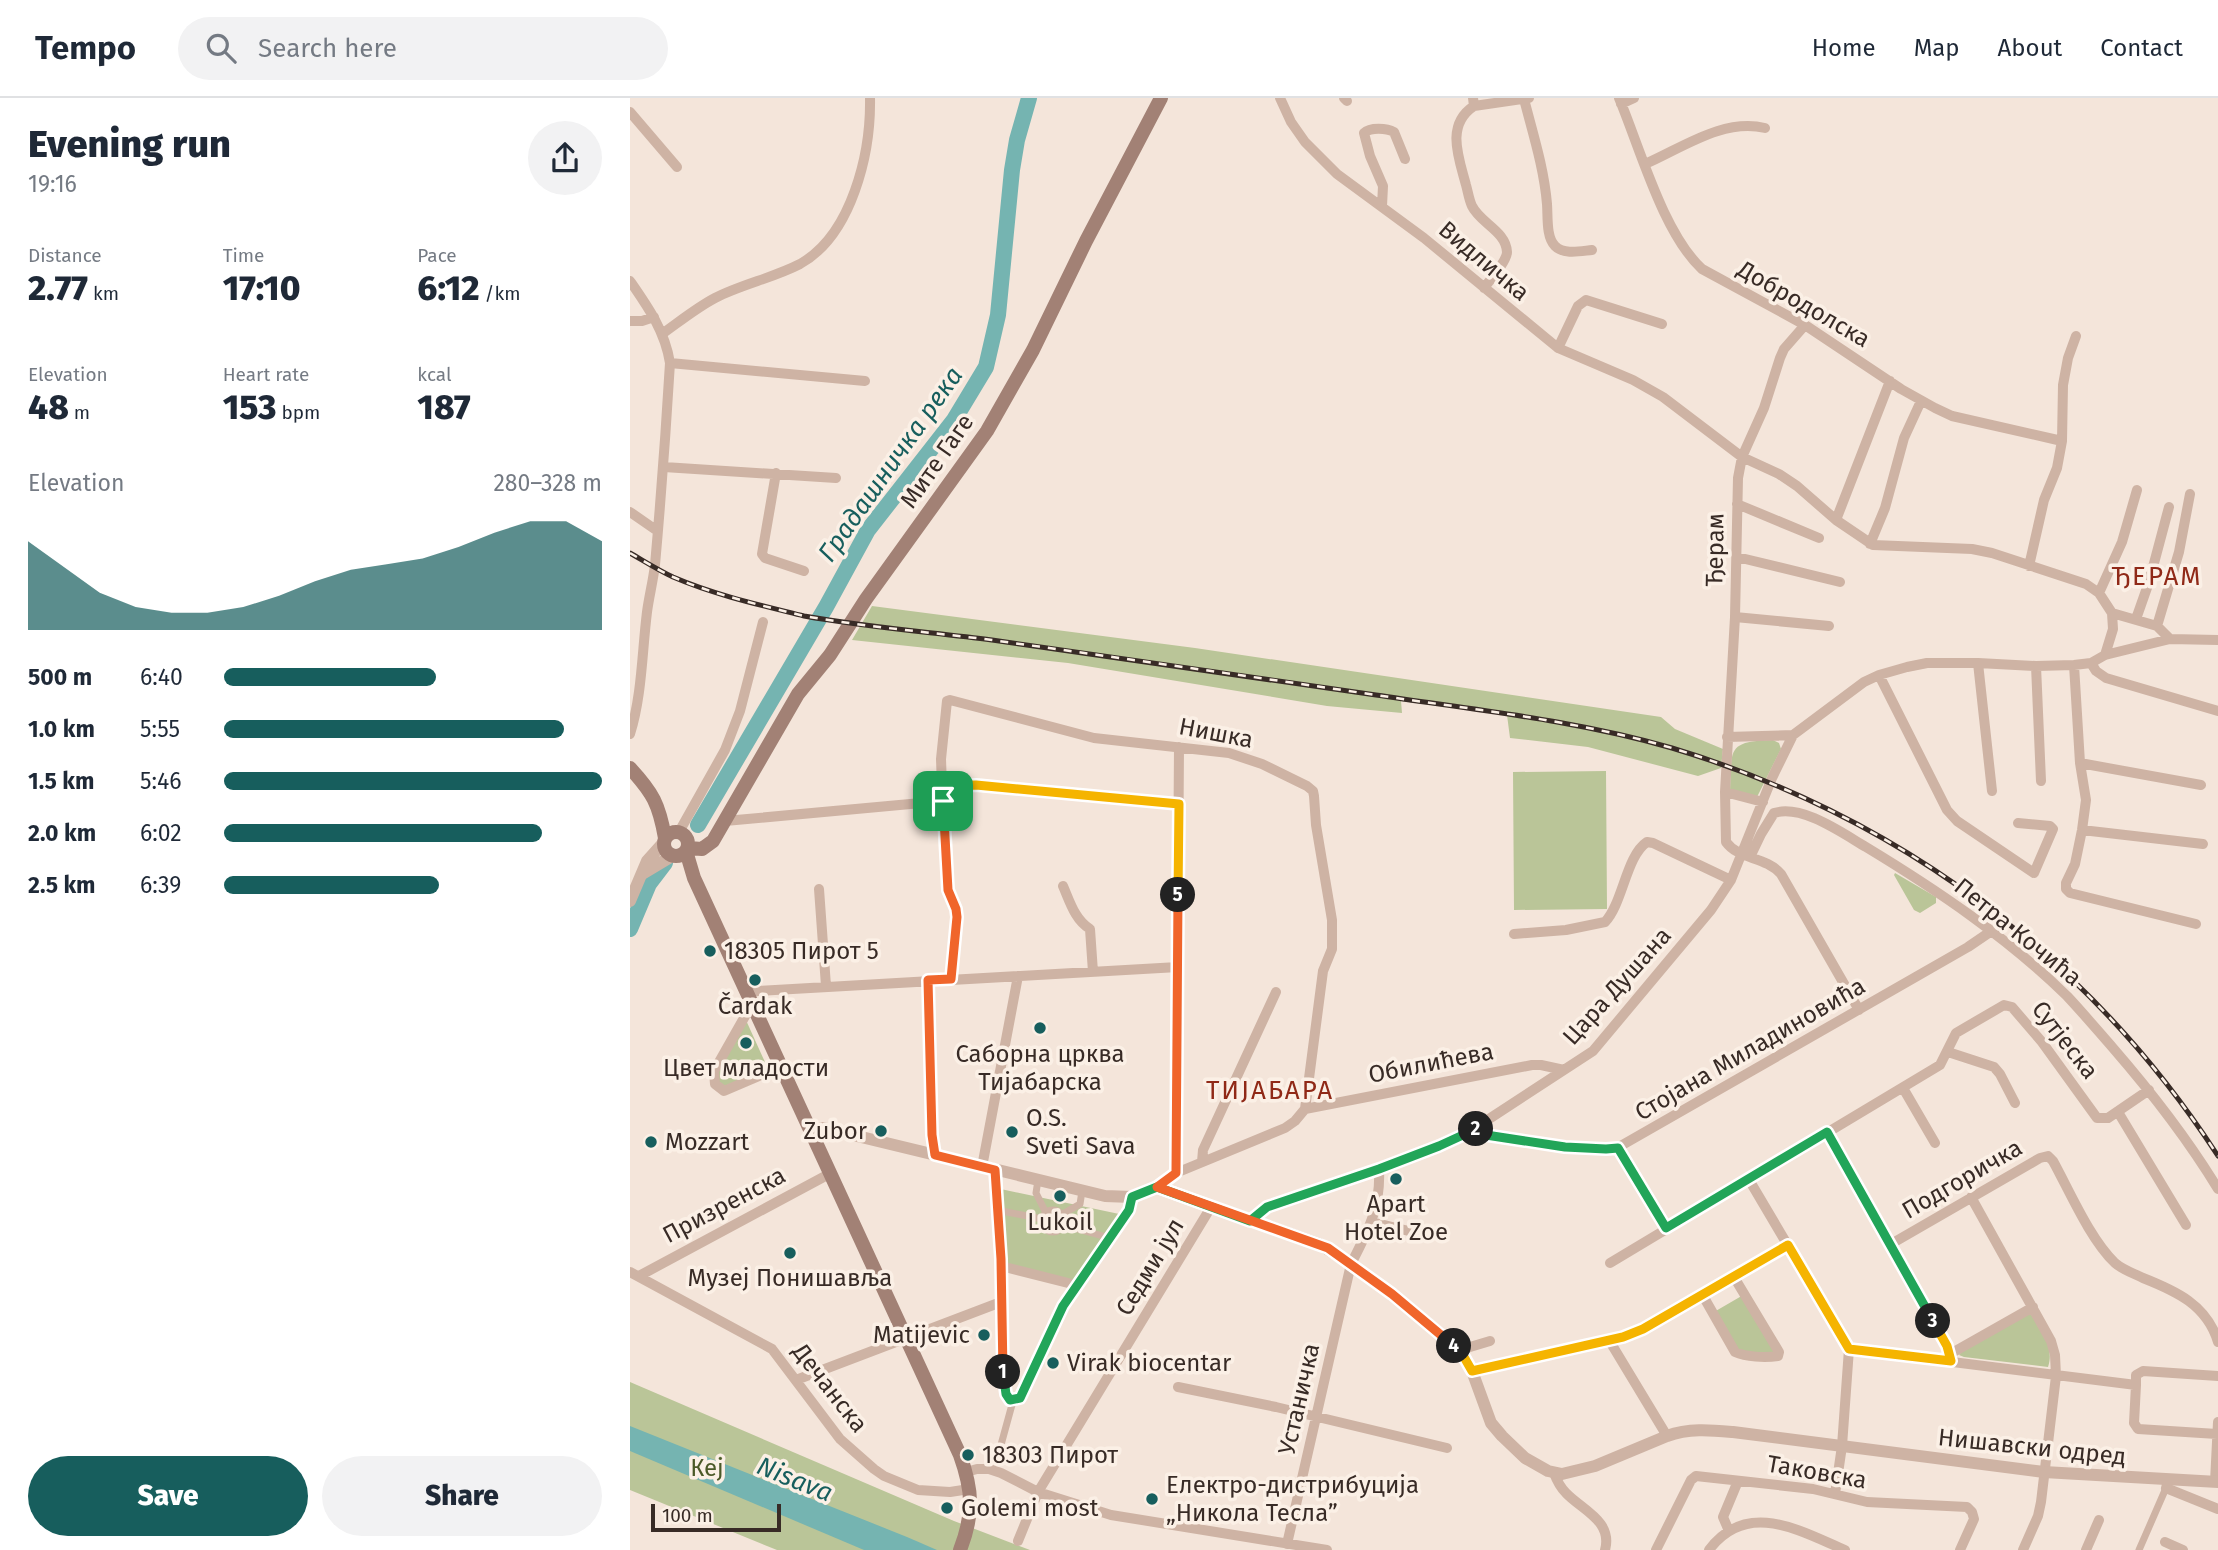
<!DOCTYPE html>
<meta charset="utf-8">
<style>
body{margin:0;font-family:"Fira Sans",sans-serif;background:#f2f2f3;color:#1f2937;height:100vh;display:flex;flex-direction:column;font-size:26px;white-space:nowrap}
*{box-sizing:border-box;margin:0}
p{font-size:23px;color:#747a83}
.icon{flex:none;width:38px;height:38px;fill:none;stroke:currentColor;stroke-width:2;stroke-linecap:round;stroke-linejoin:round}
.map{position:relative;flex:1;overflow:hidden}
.sheet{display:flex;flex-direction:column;background:#fff;width:630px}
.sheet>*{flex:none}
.scale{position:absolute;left:21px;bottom:18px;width:130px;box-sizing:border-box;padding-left:7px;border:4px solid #382b26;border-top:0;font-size:19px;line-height:24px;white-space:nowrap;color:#382b26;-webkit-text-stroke:5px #fbf0e6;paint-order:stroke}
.pin{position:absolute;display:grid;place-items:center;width:60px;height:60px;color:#fff;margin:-30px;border-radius:14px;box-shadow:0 4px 10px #0006}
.km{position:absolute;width:35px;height:35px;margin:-18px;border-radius:50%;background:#222;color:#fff;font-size:19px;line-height:35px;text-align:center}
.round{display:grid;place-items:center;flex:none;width:74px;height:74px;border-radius:37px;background:#f2f2f3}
.overview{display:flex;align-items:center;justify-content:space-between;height:119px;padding:0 28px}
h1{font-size:38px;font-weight:800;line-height:52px}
.stats{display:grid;grid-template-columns:repeat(3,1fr);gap:10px;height:119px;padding:7px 28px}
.stats div{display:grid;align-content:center}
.stats b{font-size:35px;font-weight:800}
.stats small{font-size:19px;font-weight:400}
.stats p{font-size:19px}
.chart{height:196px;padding:14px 28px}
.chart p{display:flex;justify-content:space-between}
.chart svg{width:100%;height:126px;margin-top:7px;fill:#175e5d;opacity:.7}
.cta{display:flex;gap:14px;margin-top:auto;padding:14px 28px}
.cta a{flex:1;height:80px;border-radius:42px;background:#175e5d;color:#fff;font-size:28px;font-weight:800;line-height:80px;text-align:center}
.cta a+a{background:#f2f2f3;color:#1f2937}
ul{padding:0 28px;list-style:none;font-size:23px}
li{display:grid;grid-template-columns:112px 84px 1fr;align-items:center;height:52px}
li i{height:18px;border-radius:9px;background:#175e5d}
header{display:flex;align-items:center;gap:42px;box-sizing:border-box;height:98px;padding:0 35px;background:#fff;border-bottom:2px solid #e0e1e3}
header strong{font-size:33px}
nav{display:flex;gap:38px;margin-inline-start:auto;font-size:24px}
.search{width:490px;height:63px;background:#f2f2f3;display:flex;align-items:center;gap:18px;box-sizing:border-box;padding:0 24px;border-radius:38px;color:#747a83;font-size:26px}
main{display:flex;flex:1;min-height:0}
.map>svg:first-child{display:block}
.green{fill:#bac598}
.water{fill:#75b4b1}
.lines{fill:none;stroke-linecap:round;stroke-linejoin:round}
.river{stroke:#75b4b1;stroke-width:16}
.pedestrian{stroke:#ceb3a4;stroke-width:7}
.minor{stroke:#ceb3a4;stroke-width:10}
.tertiary{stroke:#ceb3a4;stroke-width:12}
.secondary{stroke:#a28175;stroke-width:14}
.rail-casing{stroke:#382b26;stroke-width:5}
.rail{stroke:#fbf0e6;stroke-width:2.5;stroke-dasharray:8;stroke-linecap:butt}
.split-1-casing{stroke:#fff;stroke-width:14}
.split-2-casing{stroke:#fff;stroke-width:14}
.split-3-casing{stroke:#fff;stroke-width:14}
.split-4-casing{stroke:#fff;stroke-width:14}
.split-5-casing{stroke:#fff;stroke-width:14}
.split-6-casing{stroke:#fff;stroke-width:14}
.split-1{stroke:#f0652b;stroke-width:9}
.split-2{stroke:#22a559;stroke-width:9}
.split-3{stroke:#22a559;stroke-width:9}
.split-4{stroke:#f5b400;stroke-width:9}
.split-5{stroke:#f0652b;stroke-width:9}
.split-6{stroke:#f5b400;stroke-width:9}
.poi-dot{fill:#175e5d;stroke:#fbf0e6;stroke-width:2.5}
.labels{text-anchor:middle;stroke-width:7;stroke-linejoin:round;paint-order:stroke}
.street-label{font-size:24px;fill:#382b26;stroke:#fbf0e6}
.poi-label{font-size:24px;fill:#382b26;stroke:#fbf0e6;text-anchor:start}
.park-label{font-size:24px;fill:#4b5928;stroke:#fbf0e6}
.water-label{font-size:26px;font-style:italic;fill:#175e5d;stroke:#fbf0e6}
.neighbourhood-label{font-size:26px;letter-spacing:2px;fill:#902917;stroke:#fbf0e6}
</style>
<header>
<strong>Tempo</strong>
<div class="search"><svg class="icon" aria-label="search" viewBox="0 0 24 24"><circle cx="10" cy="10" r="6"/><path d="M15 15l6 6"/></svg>Search here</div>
<nav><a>Home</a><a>Map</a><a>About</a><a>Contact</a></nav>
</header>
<main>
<section class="sheet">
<div class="overview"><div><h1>Evening run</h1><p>19:16</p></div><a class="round"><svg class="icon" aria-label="share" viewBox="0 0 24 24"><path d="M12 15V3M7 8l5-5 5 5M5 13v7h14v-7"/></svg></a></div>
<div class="stats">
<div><p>Distance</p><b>2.77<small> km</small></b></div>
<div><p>Time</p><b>17:10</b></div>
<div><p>Pace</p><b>6:12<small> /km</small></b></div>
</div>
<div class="stats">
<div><p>Elevation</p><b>48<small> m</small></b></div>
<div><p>Heart rate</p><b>153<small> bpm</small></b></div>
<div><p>kcal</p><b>187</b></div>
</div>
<div class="chart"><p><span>Elevation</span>280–328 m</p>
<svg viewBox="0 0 160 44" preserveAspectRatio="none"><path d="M0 44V13L10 22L20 31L30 36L40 38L50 38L60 36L70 32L80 27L90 23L100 21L110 19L120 15L130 10L140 6L150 6L160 13V44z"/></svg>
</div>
<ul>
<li><b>500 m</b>6:40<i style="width:56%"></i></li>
<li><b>1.0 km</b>5:55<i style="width:90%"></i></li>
<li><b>1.5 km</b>5:46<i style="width:100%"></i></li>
<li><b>2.0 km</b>6:02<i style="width:84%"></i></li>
<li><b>2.5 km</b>6:39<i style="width:57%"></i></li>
</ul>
<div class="cta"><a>Save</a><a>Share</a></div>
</section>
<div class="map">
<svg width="1588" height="1452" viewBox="0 0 1588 1452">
<rect width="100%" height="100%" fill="#f4e5da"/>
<path class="green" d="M242 508 565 550 1031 619 1045 631 1093 651 1091 670 1068 678 958 649 880 640 877 617 771 603 772 615 697 608 438 565 222 542Z
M1143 642 1149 645 1151 651 1127 699 1100 693C1102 652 1096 643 1143 642Z
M976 673 977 811 884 812 883 674Z
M1265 775 1306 799V805L1290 815 1284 812 1264 777Z
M115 920 139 973 94 992 85 979Z
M366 1090 494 1117 446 1185 369 1164Z
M1115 1196 1151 1261 1108 1254 1084 1214Z
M1399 1213C1410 1231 1425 1248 1418 1269L1334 1259 1329 1257 1332 1253Z
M0 1284 324 1423 400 1452H147L0 1392Z"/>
<path class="water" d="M0 1328 277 1439 307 1452H234L0 1353Z"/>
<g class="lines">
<path class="river" d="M68 727 196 509 238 432 324 322 356 269 368 217 382 72 387 42 399 0
M0 831 19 786 35 765"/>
<path class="pedestrian" d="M408 1082 406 1095 416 1115
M367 1112 412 1121
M412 1123a11 11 0 1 1 22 0a11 11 0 1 1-22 0Z
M431 1117 450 1106 452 1093
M433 1127 480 1140
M366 1365 383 1303
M1509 1452 1536 1390"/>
<path class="minor" d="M650 0 661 24 675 44 707 76 794 140 928 250 1003 282 1033 299 1112 359 1149 376 1167 388 1206 422 1243 447 1342 451 1362 455 1456 486 1469 495 1482 515 1483 531 1475 557
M714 0 717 3
M843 0 844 8C815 27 829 60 836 87 838 94 839 102 842 108 850 125 876 133 877 154 877 163 860 182 854 190
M989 0C1010 50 1033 135 1072 171L1175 227 1271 291 1305 310 1322 318 1432 343
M894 1C903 36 914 70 917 106 918 119 916 139 925 148 934 157 951 153 962 152
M991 6 1004 0
M844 8 899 0
M0 14 47 69
M1015 66C1052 50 1093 20 1135 30
M752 108 753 88 740 58 734 35C740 29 757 30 764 34L775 61
M0 183C18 209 35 233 40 265 36 332 31 399 25 467 23 483 19 499 17 514 12 554 12 598 0 636
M0 223H12L24 219
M32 236C49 224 66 210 85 200 112 186 143 180 170 166 222 137 241 55 240 0
M928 250 948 208 956 202 1032 226
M40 265 235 283
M34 369 206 380
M146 375 132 456 135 460 174 473
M1107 406 1189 440
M0 414 26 432
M1206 422 1260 283
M1240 446 1255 410 1274 340 1291 303
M1107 459 1210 484
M1399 468 1414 402 1427 370 1432 343 1433 287 1438 260 1446 238
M1469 495 1492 444 1507 392
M1482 515 1527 528 1540 541
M1105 519 1199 528
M1506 521 1519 484 1539 409
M1527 528 1549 454 1560 396
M1348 565 1362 693
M1461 565 1466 573 1476 580 1588 613
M1444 567 1450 665 1456 702 1452 732 1445 766 1436 785V791L1440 795 1566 826
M1406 568 1411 683
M1249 577 1317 712 1327 723 1404 775 1423 731 1420 728 1388 725
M1097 639 1163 637 1234 584 1249 577 1277 569 1297 565H1348L1406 568 1444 567 1461 565 1475 557 1540 541 1588 542
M1450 665 1571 687
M312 688 347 687 549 706
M1095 694 1105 519 1108 380 1112 359 1134 310 1150 260 1154 251 1175 227
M1133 704 1095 694 1096 744C1109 762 1135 758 1151 776L1229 912
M95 723 313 703
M1452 732 1573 746
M49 734 95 652 110 613 133 524
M1120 759 1131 736 1144 715C1172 706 1212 735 1236 749 1307 792 1378 840 1437 898 1453 915 1468 933 1483 950 1522 995 1557 1040 1588 1091
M433 788C440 804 445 822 460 831L463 874
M189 791 196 888
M884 836 936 832 975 824C993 805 996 758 1017 744L1023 745 1101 782
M321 881 327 819 326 811 318 792 312 688 311 661 317 603 320 602 464 640 599 655 632 666 677 688 683 693 684 698 686 727 702 822V851L693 873 675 1011
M298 882 302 1037 305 1057
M118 895 127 893 548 869
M123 904 84 973 85 986 94 993 152 968
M1318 954 1364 969 1370 976 1385 1005
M1273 990 1305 1045
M1488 1014 1556 1127
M848 1030 856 1037 935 1049 976 1051 987 1050 1338 849 1360 834
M1197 1034 1309 1234 1320 1256 1321 1263
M987 1050 1036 1130
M572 1064 573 1052 646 894
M352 1069 388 878
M365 1072 371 1161 373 1275 376 1296 383 1303 390 1300 433 1208 499 1112 502 1099
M546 1075 549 649
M1118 1080 1219 1251 1212 1348 1205 1396
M527 1089 546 1075 655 1030 665 1023 675 1011 902 967H911L934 972
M1341 1099 1421 1243 1425 1257 1426 1278 1411 1404 1408 1418 1393 1452
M620 1123 637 1109 749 1071 836 1036 963 953 1081 812 1101 782 1142 680 1163 637
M742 1124 791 1136
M1261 1146 1410 1060 1418 1058 1423 1063C1440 1094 1460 1141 1485 1165 1493 1172 1503 1175 1513 1180 1546 1193 1577 1207 1588 1244
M980 1165 1310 967 1326 935 1374 907 1382 909 1412 944 1467 1020H1478L1519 992
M371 1168 446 1187
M0 1174 142 1251 210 1341 244 1371 254 1378 288 1392 320 1394 333 1392
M9 1178 201 1075
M1072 1196 1105 1254C1116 1259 1135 1260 1148 1258L1149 1254 1104 1179
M979 1242 1037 1338
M1219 1251 1506 1287V1277L1513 1273 1588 1278
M830 1252 860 1243
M1320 1256 1403 1209
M842 1273 993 1239 1013 1231 1158 1147
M166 1282 371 1204
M1506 1287 1504 1325 1508 1331 1587 1336
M548 1289 646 1309 817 1350
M336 1374 347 1371H359L371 1375 408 1394 481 1417 697 1452
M924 1375C927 1383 930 1389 936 1395 952 1412 983 1423 975 1452
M1538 1383 1536 1390 1588 1411
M1585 1384 1588 1324
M1099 1433 1093 1419 1108 1383
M388 1443 408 1394 581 1109
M1535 1444 1553 1452
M657 1446 721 1166C738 1133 751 1109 749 1071
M1026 1452 1061 1382 1066 1378 1183 1391 1237 1404 1337 1409 1342 1414 1344 1421 1330 1452
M1079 1452C1117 1401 1170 1433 1215 1452
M1456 1452 1469 1422"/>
<path class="tertiary" d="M12 776 42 758
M0 803 17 763 34 744
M181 1032 194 1030 475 1098 502 1099 527 1089 689 1146 721 1166 762 1196 830 1252 842 1273 861 1325 872 1338 895 1360 918 1373 932 1376 965 1368 1037 1338C1059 1330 1080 1332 1103 1334L1414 1374 1588 1384"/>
<path class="secondary" d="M0 670C23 695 29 706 35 740
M34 746a12 12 0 1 1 24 0a12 12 0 1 1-24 0Z
M58 750 72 751 83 743 168 596 200 557 236 501 357 333 403 252 456 143 531 0
M56 753 64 780 330 1357C343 1393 344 1416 330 1452"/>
<defs>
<path id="rail" d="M0 455C14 463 28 472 43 479 85 497 130 507 174 518 236 529 299 534 362 542 490 560 618 578 746 597 845 612 945 622 1042 650 1268 718 1459 859 1588 1058"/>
</defs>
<use href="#rail" class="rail-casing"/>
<use href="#rail" class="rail"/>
</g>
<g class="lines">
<defs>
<path id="split-1" d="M313 703 318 792 326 811 327 819 321 881 298 882 302 1037 305 1057 365 1072 371 1161 373 1274"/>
<path id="split-2" d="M373 1274 376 1296 380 1302 390 1300 433 1208 499 1112 502 1099 527 1089 620 1123 637 1109 749 1071 809 1048 846 1031"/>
<path id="split-3" d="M846 1031 848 1030 856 1037 935 1049 976 1051 988 1050 1036 1130 1197 1034 1303 1223"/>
<path id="split-4" d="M824 1248 830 1252 842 1273 993 1239 1013 1231 1158 1147 1219 1251 1321 1263 1317 1248 1303 1223"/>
<path id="split-5" d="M548 797 546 1075 527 1089 698 1150 762 1196 824 1248"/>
<path id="split-6" d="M313 703 312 688 346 687 549 706 548 797"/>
</defs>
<use href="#split-1" class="split-1-casing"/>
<use href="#split-2" class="split-2-casing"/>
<use href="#split-3" class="split-3-casing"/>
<use href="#split-4" class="split-4-casing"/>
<use href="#split-5" class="split-5-casing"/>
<use href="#split-6" class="split-6-casing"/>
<use href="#split-1" class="split-1"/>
<use href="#split-2" class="split-2"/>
<use href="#split-3" class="split-3"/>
<use href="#split-4" class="split-4"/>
<use href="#split-5" class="split-5"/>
<use href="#split-6" class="split-6"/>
</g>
<g class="poi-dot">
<circle cx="80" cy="853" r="7"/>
<circle cx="125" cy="882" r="7"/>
<circle cx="410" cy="930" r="7"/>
<circle cx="116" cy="945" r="7"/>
<circle cx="251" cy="1033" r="7"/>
<circle cx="382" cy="1034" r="7"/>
<circle cx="21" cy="1044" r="7"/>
<circle cx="766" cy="1081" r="7"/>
<circle cx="430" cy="1098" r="7"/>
<circle cx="160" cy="1155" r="7"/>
<circle cx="354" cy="1237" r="7"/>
<circle cx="423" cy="1265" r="7"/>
<circle cx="338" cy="1357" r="7"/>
<circle cx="522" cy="1401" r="7"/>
<circle cx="317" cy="1410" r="7"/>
</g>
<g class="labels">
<g class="street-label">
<text transform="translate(854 163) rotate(40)" y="8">Видличка</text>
<text transform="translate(1174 206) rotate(30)" y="8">Добродолска</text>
<text transform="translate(307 363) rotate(-55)" y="8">Мите Гаге</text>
<text transform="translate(1085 452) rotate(-89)" y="8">Ђерам</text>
<text transform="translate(586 635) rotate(11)" y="8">Нишка</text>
<text transform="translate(1388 834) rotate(39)" y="8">Петра Кочића</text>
<text transform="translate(987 888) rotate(-48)" y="8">Цара Душана</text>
<text transform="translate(1435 942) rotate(52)" y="8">Сутјеска</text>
<text transform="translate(1120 951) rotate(-30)" y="8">Стојана Миладиновића</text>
<text transform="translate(801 965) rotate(-11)" y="8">Обилићева</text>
<text transform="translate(1332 1081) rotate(-30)" y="8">Подгоричка</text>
<text transform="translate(94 1107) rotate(-28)" y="8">Призренска</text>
<text transform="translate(520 1169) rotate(-59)" y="8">Седми јул</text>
<text transform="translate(200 1290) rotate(52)" y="8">Дечанска</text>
<text transform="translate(669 1301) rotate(-77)" y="8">Устаничка</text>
<text transform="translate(1402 1349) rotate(6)" y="8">Нишавски одред</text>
<text transform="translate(1187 1374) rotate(10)" y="8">Таковска</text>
</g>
<g class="poi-label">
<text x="94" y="861">18305 Пирот 5</text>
<text x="125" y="916" text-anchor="middle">Čardak</text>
<text x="410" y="964" text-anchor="middle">Саборна црква<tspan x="410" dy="28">Тијабарска</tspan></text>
<text x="116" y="978" text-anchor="middle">Цвет младости</text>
<text x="396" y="1028">O.S.<tspan x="396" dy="28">Sveti Sava</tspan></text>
<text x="237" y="1041" text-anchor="end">Zubor</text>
<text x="35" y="1052">Mozzart</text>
<text x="766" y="1114" text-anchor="middle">Apart<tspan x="766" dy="28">Hotel Zoe</tspan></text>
<text x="430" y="1132" text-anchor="middle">Lukoil</text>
<text x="160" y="1188" text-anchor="middle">Музеј Понишавља</text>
<text x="340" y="1245" text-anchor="end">Matijevic</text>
<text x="437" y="1273">Virak biocentar</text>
<text x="352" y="1365">18303 Пирот</text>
<text x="536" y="1395">Електро-дистрибуција<tspan x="536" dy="28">„Никола Тесла”</tspan></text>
<text x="331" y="1418">Golemi most</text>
</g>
<g class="park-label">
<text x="77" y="1378">Кеј</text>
</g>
<g class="water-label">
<text transform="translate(260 366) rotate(-55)" y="9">Градашничка река</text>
<text transform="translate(165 1381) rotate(22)" y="9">Nisava</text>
</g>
<g class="neighbourhood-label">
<text x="1527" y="487">ЂЕРАМ</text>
<text x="640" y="1001">ТИЈАБАРА</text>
</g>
</g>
</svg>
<div class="scale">100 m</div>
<div class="pin" style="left:313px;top:703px;background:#1e9e55"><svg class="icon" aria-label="arrive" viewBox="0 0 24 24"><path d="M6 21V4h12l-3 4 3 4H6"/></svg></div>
<b class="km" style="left:373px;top:1274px">1</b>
<b class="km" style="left:846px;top:1031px">2</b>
<b class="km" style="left:1303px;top:1223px">3</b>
<b class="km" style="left:824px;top:1248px">4</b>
<b class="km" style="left:548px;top:797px">5</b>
</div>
</main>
